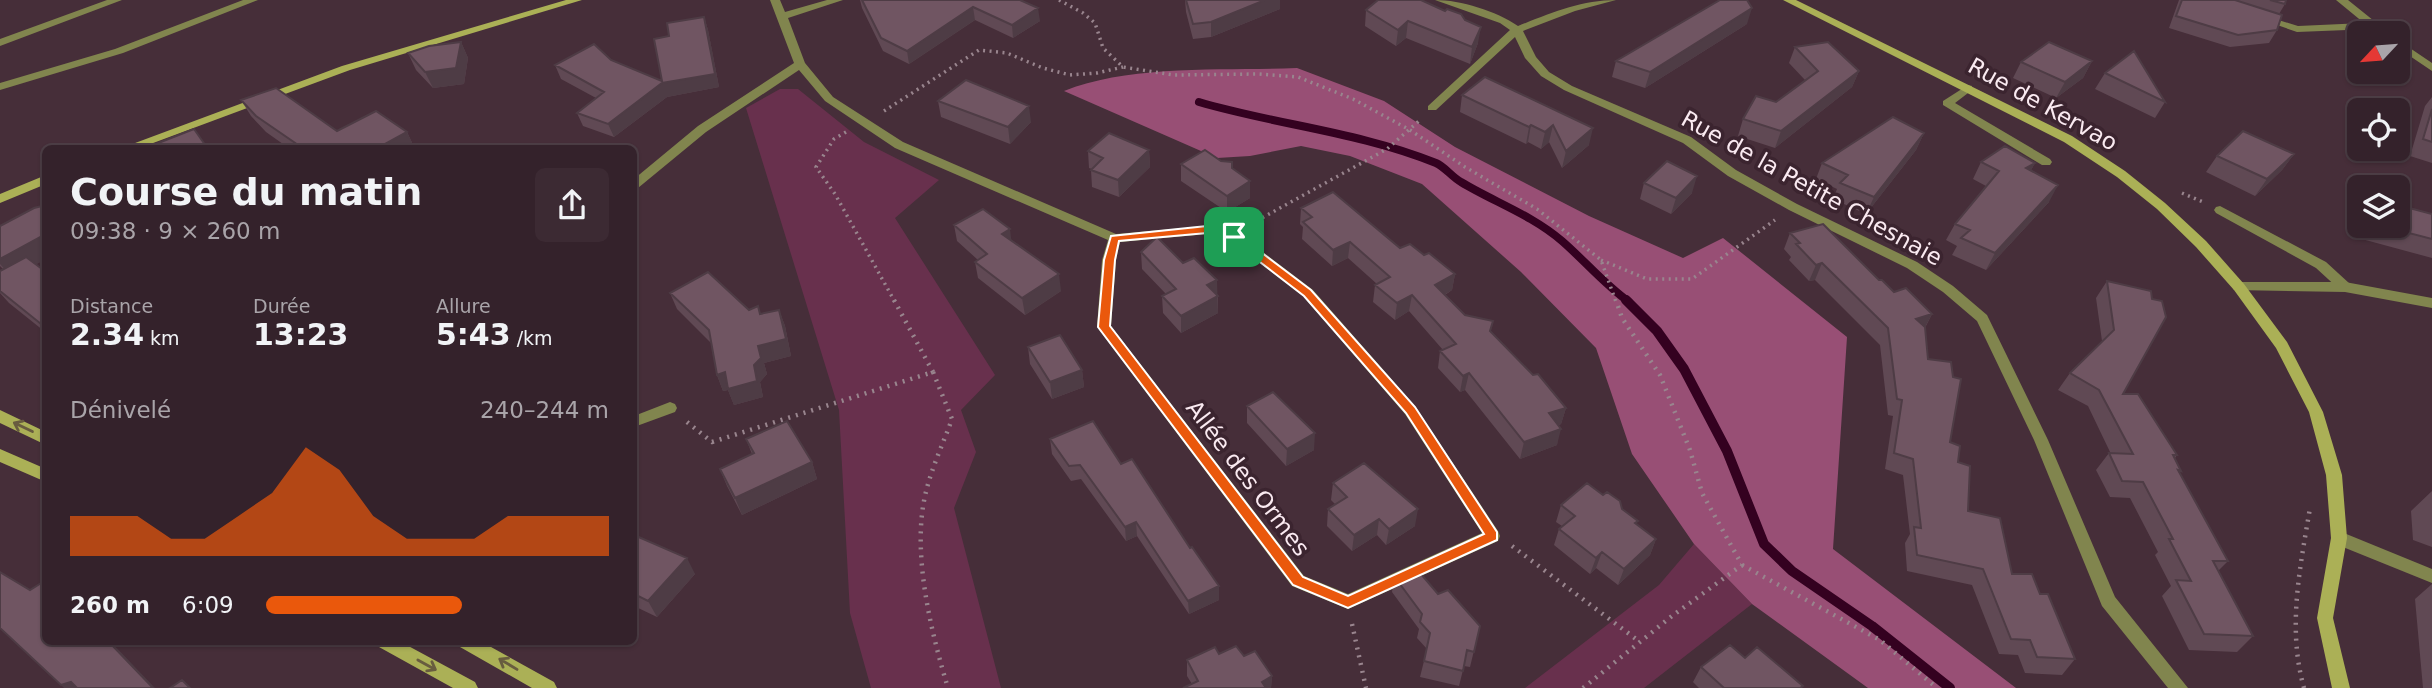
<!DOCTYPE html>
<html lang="fr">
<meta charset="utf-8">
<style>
body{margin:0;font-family:"DejaVu Sans",sans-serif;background:#3c2a33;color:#f1f3f6;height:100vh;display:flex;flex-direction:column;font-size:26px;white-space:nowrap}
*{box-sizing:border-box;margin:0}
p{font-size:23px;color:#a9a4a9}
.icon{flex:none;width:38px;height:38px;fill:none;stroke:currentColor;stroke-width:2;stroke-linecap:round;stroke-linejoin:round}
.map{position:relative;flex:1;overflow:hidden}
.drawer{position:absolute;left:42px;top:145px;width:595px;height:500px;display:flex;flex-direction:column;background:#34222b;border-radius:10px;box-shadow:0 2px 5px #0004,0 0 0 2px #4e3f47}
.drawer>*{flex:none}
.needle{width:46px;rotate:244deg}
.tools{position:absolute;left:2347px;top:21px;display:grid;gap:14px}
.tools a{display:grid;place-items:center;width:63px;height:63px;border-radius:10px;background:#34222b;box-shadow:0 2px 5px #0004,0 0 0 2px #4e3f47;font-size:35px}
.pin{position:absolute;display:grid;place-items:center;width:60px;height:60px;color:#fff;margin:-30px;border-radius:14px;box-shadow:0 4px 10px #0006}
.round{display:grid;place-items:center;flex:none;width:74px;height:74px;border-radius:10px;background:#3c2a33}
.overview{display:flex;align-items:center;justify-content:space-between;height:119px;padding:0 28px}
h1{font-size:38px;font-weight:700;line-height:52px}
.metrics{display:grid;grid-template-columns:repeat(3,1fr);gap:10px;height:119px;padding:7px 28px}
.metrics div{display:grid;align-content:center}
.metrics b{font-size:30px;font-weight:700}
.metrics small{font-size:19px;font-weight:400}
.metrics p{font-size:19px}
.chart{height:196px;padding:14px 28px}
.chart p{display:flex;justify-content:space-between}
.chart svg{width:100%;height:126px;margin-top:7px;fill:#ea580c;opacity:.7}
ul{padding:0 28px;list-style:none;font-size:23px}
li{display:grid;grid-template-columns:112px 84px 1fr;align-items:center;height:52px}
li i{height:18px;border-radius:9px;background:#ea580c}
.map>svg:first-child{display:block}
.green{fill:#68304d}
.forest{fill:#984f75}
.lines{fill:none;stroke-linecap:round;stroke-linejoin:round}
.stream-far1{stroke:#340120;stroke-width:8}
.stream{stroke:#340120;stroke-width:10}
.path-far1{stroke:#99858e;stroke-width:3.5;stroke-dasharray:2 4.5;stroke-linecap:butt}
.path{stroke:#99858e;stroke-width:4.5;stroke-dasharray:2 6;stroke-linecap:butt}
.service{fill:#81854e;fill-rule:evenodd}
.minor{fill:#81854e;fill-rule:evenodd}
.secondary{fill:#abb056;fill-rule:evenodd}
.wall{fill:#604954}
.shaded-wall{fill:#4e3c45}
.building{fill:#705562;stroke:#4e3c45;stroke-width:2}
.oneway{stroke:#685c3f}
.route{fill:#ea580c;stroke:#fff;stroke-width:2;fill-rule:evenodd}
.labels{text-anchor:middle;stroke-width:7;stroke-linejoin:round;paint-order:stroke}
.street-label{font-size:23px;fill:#faeaf1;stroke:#3b242f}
</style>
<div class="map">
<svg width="2432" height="688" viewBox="0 0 2432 688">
<rect width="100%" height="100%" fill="#462e39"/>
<path class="green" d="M780 89H798L864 142 939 180 895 218 995 375 961 410 976 452 954 508 1001 688H871L850 613 839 410 746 108Z
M1694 544 1752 604 1644 688H1525L1659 585Z"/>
<path class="forest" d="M1297 68 1384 101 1455 147 1589 216 1683 258 1723 238 1847 337 1833 549 2016 688H1868L1752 604 1694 544 1632 454 1596 348 1521 272 1422 184 1350 156 1301 146 1250 156 1217 158 1064 91C1131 64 1224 71 1297 68Z"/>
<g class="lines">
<path class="stream-far1" d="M1199 102C1277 125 1360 132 1436 163 1445 167 1452 177 1461 182 1494 202 1532 215 1562 241 1585 261 1604 284 1629 302"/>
<path class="stream" d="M1626 300 1657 331 1684 369 1727 451 1764 544 1792 571 1872 626 1950 688"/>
<path class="path-far1" d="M1059 0 1083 13 1095 23 1103 48 1123 67 1174 75 1259 74 1298 77 1353 99 1410 130 1465 167 1537 209 1601 260 1616 302
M884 111 979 50 1007 53 1043 68 1070 75 1097 73 1123 67
M846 132 834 139 816 167 835 194 895 302
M2182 193 2203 202
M1251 224 1387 149 1419 121
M1601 260 1647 279H1692L1775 220"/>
<path class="path" d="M894 300 933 372
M687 422 712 442 933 372 952 419C943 444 931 469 925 496 912 554 931 632 948 688
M1512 546 1640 642
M1742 565 1880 640 1937 688
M1352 624 1366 688
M1583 688 1672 616 1742 565 1702 493 1690 450 1660 375 1622 318 1616 300
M2304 688C2287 628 2300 568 2310 508"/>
<path class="service" d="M107 0H122L0 46V39Z
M243 0H258L123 53 0 90V83L115 49Z
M1968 85 1972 86V90L1955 103 2050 159 2052 162 2050 165H2042L1943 105V101Z
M2220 206 2326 262 2350 284 2352 287 2350 290H2340L2316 268 2216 213 2214 210 2216 207Z"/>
<path class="minor" d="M770 0H780L785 12 827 0H843L788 18 805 63 833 97 903 142 1116 234 1207 226 1239 234 1313 290 1415 406 1498 531 1500 536 1498 541 1348 609 1292 586 1097 327 1102 260 1108 240 895 148 825 101 799 70 706 132 638 188 634 189V179L698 126 794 63ZM1207 234 1230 240 1303 296 1405 414 1482 533 1348 594 1304 576 1111 326 1116 260 1120 242Z
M1435 0C1461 0 1496 11 1518 26 1551 13 1581 0 1616 0L1575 11 1523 31 1536 57 1549 72 1572 86 1691 137 1736 170 1797 204 1917 262 1953 286 1987 315 2048 440 2115 597 2188 688H2168L2102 606 2034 440 1977 321 1943 292 1907 268 1789 210 1728 176 1683 143 1564 90 1541 76 1525 58 1515 37 1436 110H1428V106L1510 30 1500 23Z
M2336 0H2348L2389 33H2377L2372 29 2297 32 2257 18 2262 15 2298 26 2364 23Z
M2398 40 2432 63V71L2398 48Z
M2239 282H2345L2432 298V308L2345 292 2234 290 2232 287Z
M670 402 675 404 677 408 675 412 634 427V416Z
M2339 531 2432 569V583L2333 543 2331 538 2333 533Z"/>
<path class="secondary" d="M566 0H582L350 70 137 149H119L342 66Z
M1783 0H1796L2072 136 2125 171 2165 203 2206 241 2244 284 2287 342 2323 412 2342 475 2347 538 2333 618 2350 688H2332L2317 618 2331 538 2326 475 2309 412 2276 348 2234 290 2196 247 2157 209 2117 177 2064 142Z
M46 175V184L0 203V194Z
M0 410 46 432V445L0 423Z
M0 449 46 469V482L0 462Z
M377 642H401L475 682 478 688H453L379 647Z
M458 642H482L554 682 557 688H532L460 647Z"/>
</g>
<path class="wall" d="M860 0H1020L1040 21 1013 38 975 20 909 64 883 51 862 8Z
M1185 0H1280V9L1211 37 1193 39 1186 12Z
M1378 0 1478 43 1470 64 1406 38 1396 46 1365 26 1366 10Z
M2179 0H2286L2285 4 2279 14 2277 30 2269 43 2230 47 2169 28Z
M704 17 708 30 719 87 667 97 614 137 583 126 577 113 596 98 561 79 555 65 611 60 662 81 669 36Z
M1747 24 1645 88 1612 77 1616 61Z
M461 42 468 58 464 84 433 88 416 70 408 53Z
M1795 47 1859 71 1852 87 1775 148 1738 136 1743 119 1776 102 1805 80 1789 63Z
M2092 61 2083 78 2056 98 2013 78 2021 62Z
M2105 73 2165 102 2155 118 2095 89Z
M1485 77 1589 145 1562 168 1549 142 1541 149 1528 142 1526 144 1460 112 1462 95Z
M2432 97V163L2410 156 2425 106Z
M241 100 337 131 407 132 415 149H290L266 132 251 116Z
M938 101 1031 122 1010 144 941 117Z
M1924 133 1916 150 1866 214 1833 199 1837 189 1816 179 1822 163Z
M1149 150 1150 167 1119 197 1092 187 1091 170 1092 169 1089 168 1088 151Z
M2294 154 2282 170 2255 196 2206 172 2217 156Z
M1981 162 2035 163 2031 170 2049 202 1986 270 1952 255 1957 246 1946 240 1955 224 1986 186 1973 179Z
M1181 164 1232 168 1250 198 1227 212 1181 181Z
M1644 183 1692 193 1671 214 1640 199Z
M2359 204V226H2398L2432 214V258L2347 235 2353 212Z
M46 205V259L36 264 46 272V339L41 334 44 331 9 303 0 293V271L3 269 0 266V226Z
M1301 208 1400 248 1424 255 1455 274 1452 290 1445 295 1465 315 1491 332 1566 408 1561 424 1559 425 1557 445 1520 459 1465 390 1460 392 1438 368 1440 351 1443 350 1409 311 1395 320 1373 302 1375 285 1377 284 1348 258 1332 266 1302 239 1303 227 1300 224Z
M954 225 1011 240 1061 291 1025 315 978 278 975 262 978 260 957 241Z
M1790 233 1879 280 1894 292 1932 314 1925 328 1928 359 1950 442 1958 462 1968 511 2012 574 2040 594 2075 659 2062 675 2025 673 2018 655 1999 654 1972 585 1907 571 1905 543 1910 534 1903 475 1885 469 1893 416 1888 415 1880 345 1815 280 1809 281 1789 260 1791 257 1784 249Z
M1141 252 1217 295 1218 296V313L1181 333 1163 313 1162 296 1166 294 1142 269Z
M2107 281 2123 394 2177 455 2175 458 2181 471 2179 473 2228 561 2218 571 2253 636 2237 652 2189 650 2162 596 2171 586 2155 555 2158 552 2130 498 2110 497 2096 470 2109 453 2111 454 2088 406 2058 390 2070 373 2102 341 2096 298Z
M670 293 749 310 761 314 779 310 785 326 791 356 764 363 767 374 760 382 763 397 734 405 728 390 723 391 717 375 711 343 677 309Z
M1028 347 1082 370 1084 387 1052 399 1030 364Z
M1247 406 1314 450 1286 466 1247 423Z
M746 439 812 462 817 479 742 515 727 486 720 469 752 454Z
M1050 439 1121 464 1219 600 1189 614 1137 536 1126 541 1081 479 1071 481 1052 454Z
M1333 483 1415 526 1386 545 1377 535 1352 551 1327 526 1328 509 1336 505 1331 500Z
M2432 491V547L2413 540 2411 511Z
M1561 505 1636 524 1656 539 1650 555 1618 585 1596 568 1590 574 1554 545 1559 529 1562 526 1556 522Z
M634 535 695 574 657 617 634 606Z
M1394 576 1438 594 1480 626 1470 667 1464 666 1459 686 1420 677 1427 649 1417 638 1419 629 1392 592Z
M2432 584V688H2423L2415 599Z
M1219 654 1244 656 1272 676 1271 688H1183L1192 684 1187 676V660Z
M1745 658 1802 688H1699L1693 682 1701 667Z"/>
<path class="shaded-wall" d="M1265 0H1280V9L1211 37V22Z
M973 7 975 20 909 64 907 51Z
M1038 8 1040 21 1013 38 1012 25Z
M1752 8 1747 24 1645 88 1650 72Z
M704 17 708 30 719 87 667 97 614 137 608 124 662 83Z
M1408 21 1406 38 1396 46 1398 30Z
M1481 27 1478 43 1470 64 1472 47Z
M461 42 468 58 464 84 433 88 425 72Z
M2092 61 2083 78 2056 98 2065 82Z
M1859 71 1852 87 1775 148 1781 131Z
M1029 106 1031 122 1010 144 1008 127Z
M1531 125 1528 142 1526 144 1529 127Z
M1553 125 1549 142 1541 149 1545 132Z
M1593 128 1589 145 1562 168 1566 151Z
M407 132 415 149H376Z
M1924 133 1916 150 1866 214 1874 197Z
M1149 150 1150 167 1119 197 1118 180Z
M2294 154 2282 170 2255 196 2267 179Z
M2035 163 2026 179V168Z
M1697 176 1692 193 1671 214 1676 198Z
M1250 181V198L1227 212V196Z
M2058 185 2049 202 1986 270 1995 253Z
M1010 229 1012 246 1002 234Z
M46 234V259L12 277 0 264V259Z
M1350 242 1348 258 1332 266 1333 250Z
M1822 263 1815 280 1809 281 1816 265Z
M1059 274 1061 291 1025 315 1022 298Z
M1455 274 1452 290 1433 302 1435 285Z
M1217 280 1218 313 1181 333V316L1207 285Z
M1412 295 1409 311 1395 320 1397 303Z
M779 310 785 326 791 356 764 363 767 374 760 382 763 397 734 405 728 390 723 391 717 375 754 365 758 346Z
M1932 314 1923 331 1916 319Z
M1082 370 1084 387 1052 399 1050 382Z
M1469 373 1465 390 1460 392 1463 376Z
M1566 408 1561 424 1545 430 1549 413Z
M1561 429 1557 445 1520 459 1524 442Z
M1315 433 1314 450 1286 466 1287 449Z
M812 462 817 479 742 515 735 498Z
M1418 509 1415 526 1386 545 1389 529Z
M1379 519 1377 535 1352 551 1354 535Z
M1136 522 1137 536 1126 541 1125 527Z
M1656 539 1650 555 1618 585 1624 569Z
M1602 552 1596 568 1590 574 1596 558Z
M687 558 695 574 657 617 648 601Z
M1219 586V600L1189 614 1188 601Z
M109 642H111L155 688H153Z
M1272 676 1271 688H1262V682Z
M71 682 78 688H64L61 685Z"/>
<path class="building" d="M862 0H1020L1038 8 1012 25 973 7 907 51 881 38Z
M1186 0H1265L1211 22 1193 24Z
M1378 0H1421L1445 11 1447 9 1461 14 1465 20 1481 27 1472 47 1408 21 1398 30 1366 10Z
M1720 0H1747L1752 8 1650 72 1616 61Z
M2182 0H2235L2282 15 2277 30 2238 35 2176 16Z
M2270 0H2286L2285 4Z
M704 17 715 74 662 83 608 124 577 113 604 92 555 65 594 44 611 60 662 81 654 39 669 36 667 23Z
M461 42 456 68 425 72 408 53 429 46Z
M1828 42 1859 71 1781 131 1743 119 1756 96 1776 102 1818 71 1795 47Z
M2049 42 2092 61 2065 82 2021 62Z
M2134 51 2165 102 2105 73Z
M1485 77 1593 128 1566 151 1553 125 1545 132 1531 125 1529 127 1462 95Z
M966 80 1029 106 1008 127 938 101Z
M276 88 337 131 376 111 407 132 376 149H304L256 116 241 100Z
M2432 109V142L2423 139Z
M1893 117 1924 133 1874 197 1840 183 1848 175 1822 163Z
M194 129 208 149H143Z
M2243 131 2294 154 2267 179 2217 156Z
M1109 133 1149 150 1118 180 1091 170 1103 158 1088 151Z
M2005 146 2035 163 2026 168 2058 185 1995 253 1961 238 1970 230 1955 224 1999 171 1981 162Z
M1205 150 1221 161 1232 162V168L1250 181 1227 196 1181 164Z
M1667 161 1697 176 1676 198 1644 183Z
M1333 192 1400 248 1410 244 1424 255 1429 253 1455 274 1435 285 1465 315 1493 321 1490 331 1533 375 1538 374 1566 408 1549 413 1561 429 1524 442 1469 373 1463 376 1440 351 1456 344 1412 295 1397 303 1375 285 1390 277 1350 242 1333 250 1303 222 1312 217 1301 208Z
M46 205V234L0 259V226L34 208Z
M2398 205 2432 214V239L2382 226H2398Z
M983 209 1010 229 1002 234 1059 274 1022 298 975 262 987 254 954 225Z
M1823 224 1879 280H1882L1894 292 1906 288 1932 314 1916 319 1925 327 1928 359 1951 362 1953 377 1961 379 1950 442 1960 446 1958 462 1970 466 1968 511 2000 518 2012 574H2032L2040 594H2048L2075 659 2037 657 2030 640 2011 639 1983 569 1917 555 1914 527 1921 528 1913 459 1894 453 1902 400 1897 399 1888 328 1822 263 1816 265 1796 244 1800 243 1790 233Z
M1157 237 1183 263 1194 258 1217 280 1207 285 1218 296 1181 316 1162 296 1176 289 1141 252Z
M26 257 46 272V299L44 303 46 304V328L0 291V271Z
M708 272 749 310 758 306 760 314 779 310 786 339 758 346 761 358 754 365 757 381 728 389 725 372 717 375 709 330 670 293Z
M2107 281 2151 291 2152 299 2162 301 2166 317 2123 394H2138L2177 455H2173L2181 471 2178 470 2228 561H2213L2253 636 2204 634 2176 580 2191 581 2169 539H2173L2143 482 2122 481 2109 453 2133 454 2099 390 2070 373 2114 330Z
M1060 335 1082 370 1050 382 1028 347Z
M1273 392 1315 433 1287 449 1247 406Z
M787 421 812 462 735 498 720 469 754 453 746 439Z
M1093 421 1121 464 1132 459 1190 548 1192 547 1219 586 1188 601 1136 522 1125 527 1080 465 1069 466 1050 439Z
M1364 463 1418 509 1389 529 1379 519 1354 535 1328 509 1347 497 1333 483Z
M1587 483 1603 495 1607 492 1620 501 1622 509 1638 521 1635 523 1656 539 1624 569 1602 552 1596 558 1559 529 1575 516 1561 505Z
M634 535 687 558 648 601 634 594Z
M1415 567 1438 594 1448 590 1480 626 1474 652 1467 650 1463 671 1424 661 1430 633 1420 622 1422 614 1394 576Z
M0 572 30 590 46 580V642H109L153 688H77L71 682 61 685 0 628Z
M1730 645 1745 658 1757 647 1803 686 1800 688H1724L1701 667Z
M1236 646 1244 656 1255 651 1272 676 1262 682 1266 688H1183L1198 681 1187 660 1215 647 1219 654Z
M182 680 190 688H170Z"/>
<defs><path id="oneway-shaft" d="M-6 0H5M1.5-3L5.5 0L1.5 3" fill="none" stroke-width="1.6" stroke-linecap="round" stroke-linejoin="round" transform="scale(1.75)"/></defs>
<g class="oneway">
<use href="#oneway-shaft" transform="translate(23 427) rotate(-154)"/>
<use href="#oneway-shaft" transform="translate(508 664) rotate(-149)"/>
<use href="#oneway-shaft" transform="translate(427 665) rotate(29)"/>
</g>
<path class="route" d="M1207 226 1237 234 1311 290 1415 407 1497 532V540L1348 608 1293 585 1098 327 1104 260 1111 236ZM1207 233 1230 239 1304 296 1406 413 1484 534 1348 596 1303 577 1110 326 1115 260 1119 241Z"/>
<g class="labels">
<g class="street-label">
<text transform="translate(2043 104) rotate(29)" y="8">Rue de Kervao</text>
<text transform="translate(1812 188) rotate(29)" y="8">Rue de la Petite Chesnaie</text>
<text transform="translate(1248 478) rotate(53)" y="8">Allée des Ormes</text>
</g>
</g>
</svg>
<div class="tools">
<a><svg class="needle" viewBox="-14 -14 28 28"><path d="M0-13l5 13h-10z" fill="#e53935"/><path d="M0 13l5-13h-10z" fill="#a9a4a9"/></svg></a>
<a><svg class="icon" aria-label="locate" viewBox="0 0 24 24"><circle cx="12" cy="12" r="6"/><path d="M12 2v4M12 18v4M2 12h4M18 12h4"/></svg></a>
<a><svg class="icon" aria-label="layers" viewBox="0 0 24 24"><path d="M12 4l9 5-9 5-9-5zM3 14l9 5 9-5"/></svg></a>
</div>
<div class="pin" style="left:1234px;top:237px;background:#1e9e55"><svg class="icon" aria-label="arrive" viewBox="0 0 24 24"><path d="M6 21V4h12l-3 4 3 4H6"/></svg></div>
<section class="drawer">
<div class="overview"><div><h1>Course du matin</h1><p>09:38 · 9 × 260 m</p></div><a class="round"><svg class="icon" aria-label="share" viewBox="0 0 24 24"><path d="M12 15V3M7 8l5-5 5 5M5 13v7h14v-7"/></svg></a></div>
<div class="metrics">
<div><p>Distance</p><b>2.34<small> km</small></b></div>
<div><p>Durée</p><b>13:23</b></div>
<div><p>Allure</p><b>5:43<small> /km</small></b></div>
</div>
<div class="chart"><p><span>Dénivelé</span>240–244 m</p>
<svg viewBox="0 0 160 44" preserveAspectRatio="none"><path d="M0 44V30L10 30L20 30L30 38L40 38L50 30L60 22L70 6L80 14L90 30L100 38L110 38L120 38L130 30L140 30L150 30L160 30V44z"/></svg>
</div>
<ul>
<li><b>260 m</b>6:09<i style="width:57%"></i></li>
</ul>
</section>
</div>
